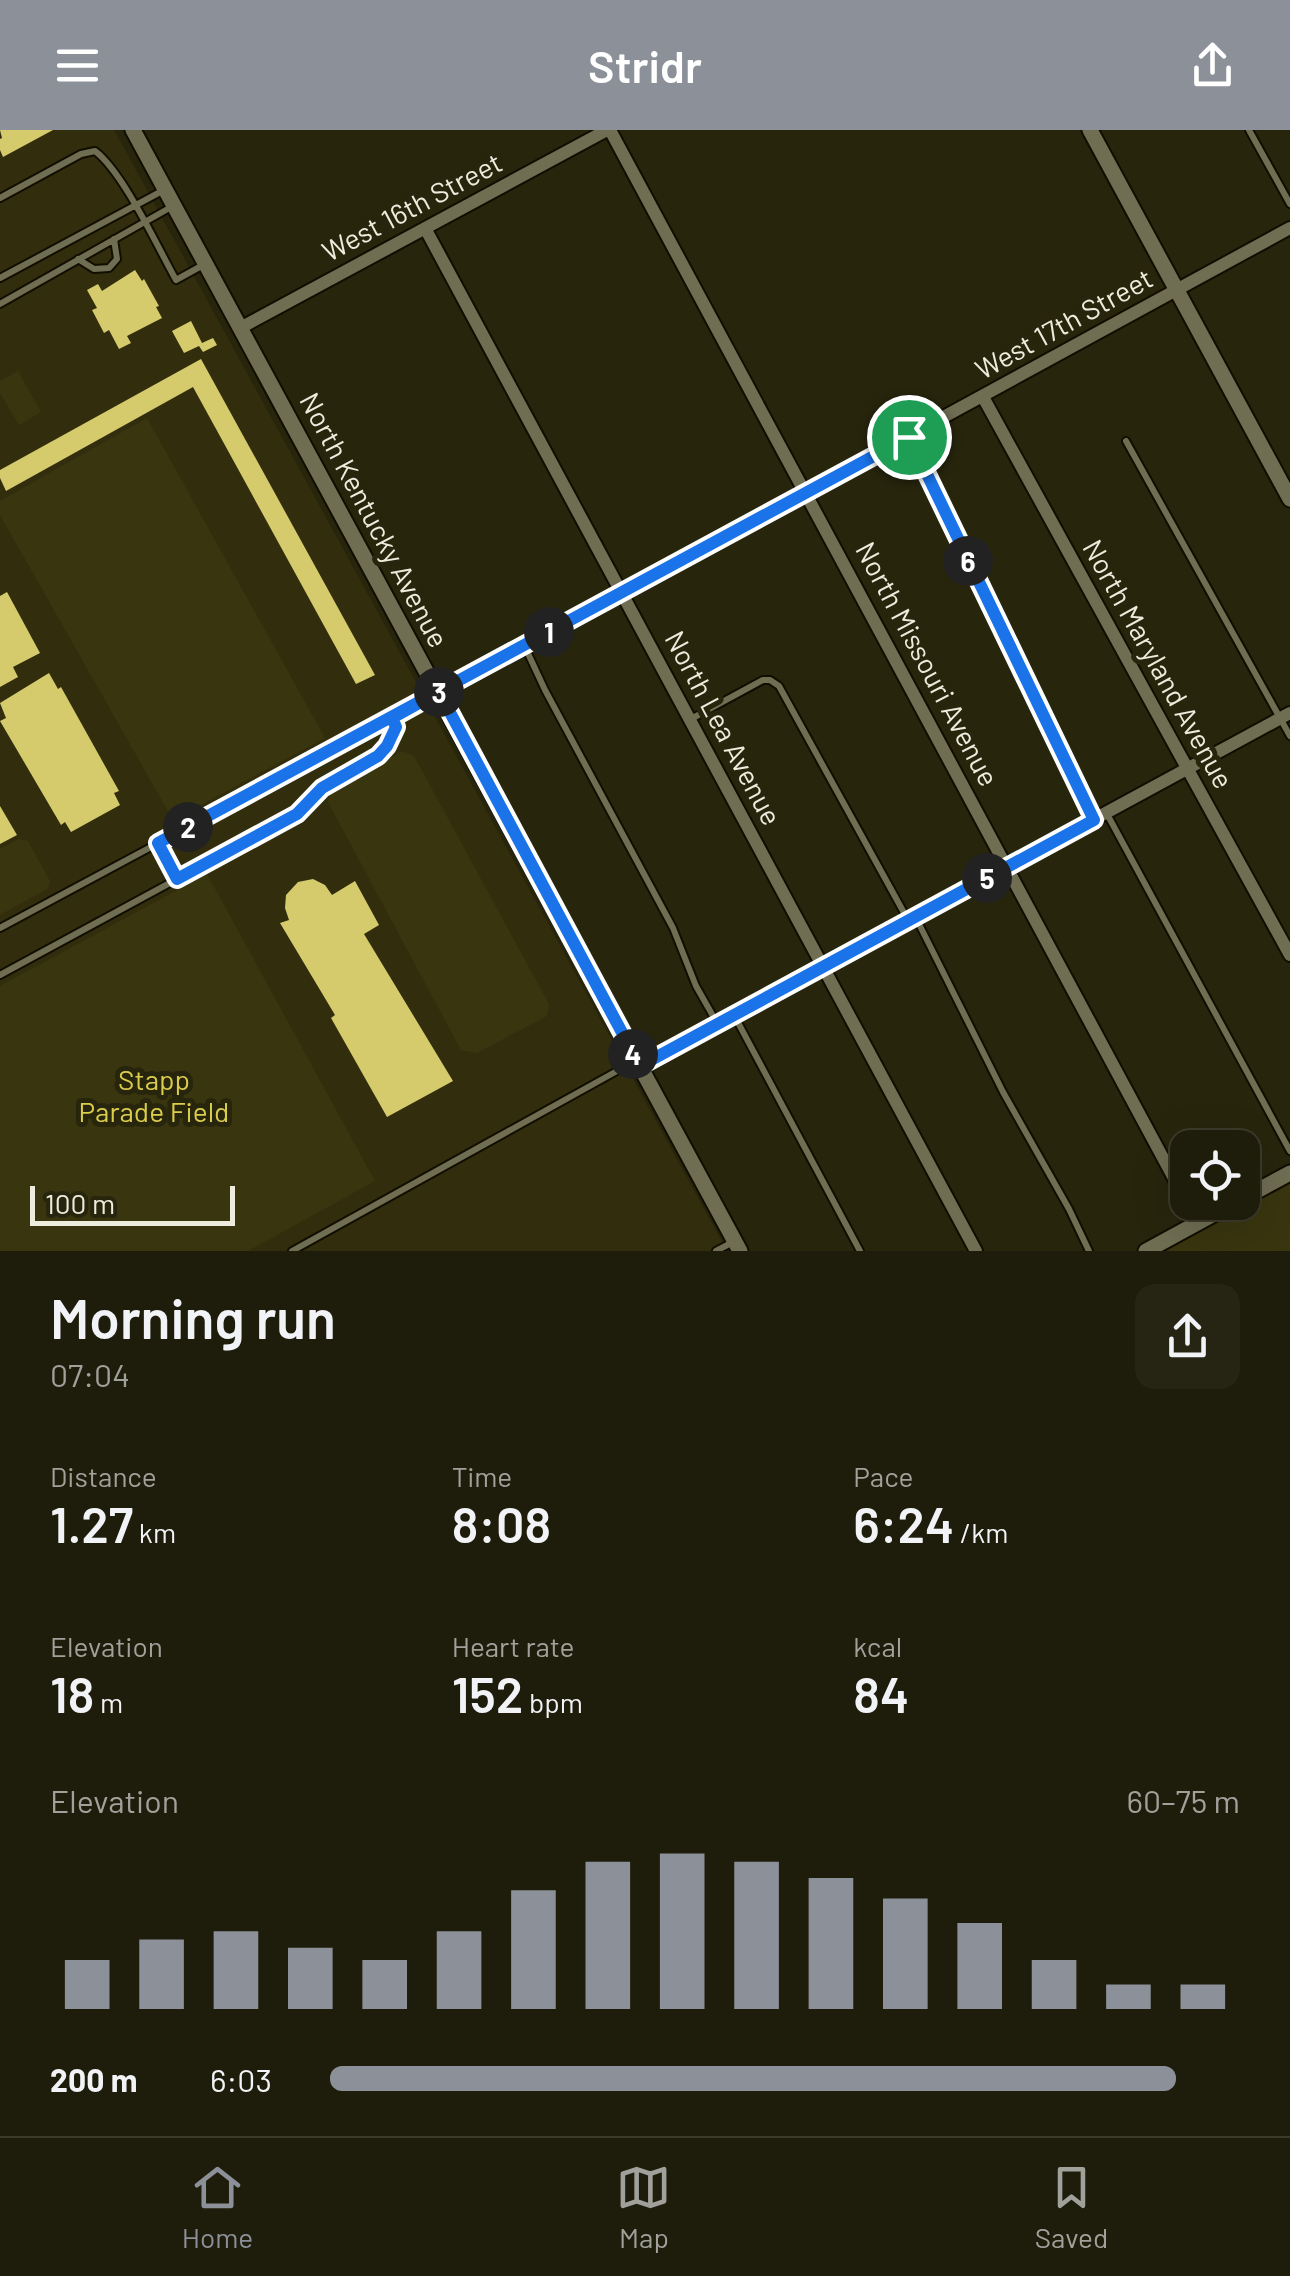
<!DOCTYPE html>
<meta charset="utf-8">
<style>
body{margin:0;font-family:Barlow,sans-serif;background:#262513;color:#f1f3f6;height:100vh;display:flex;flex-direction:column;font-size:38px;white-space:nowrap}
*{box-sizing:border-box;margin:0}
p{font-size:32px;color:#a1a19c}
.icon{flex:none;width:55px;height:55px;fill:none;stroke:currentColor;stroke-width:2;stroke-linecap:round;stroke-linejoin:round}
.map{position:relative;height:1121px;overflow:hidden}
.side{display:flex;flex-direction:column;background:#1e1c0a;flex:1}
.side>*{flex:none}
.buttons{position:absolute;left:1170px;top:1000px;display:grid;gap:20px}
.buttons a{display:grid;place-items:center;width:90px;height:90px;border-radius:20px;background:#1e1c0a;box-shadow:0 10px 40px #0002,0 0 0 2px #3c3a2b;font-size:50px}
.scale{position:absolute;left:30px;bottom:25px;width:205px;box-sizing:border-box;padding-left:10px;border:5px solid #edecdd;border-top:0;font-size:28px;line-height:35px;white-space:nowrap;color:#edecdd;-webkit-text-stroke:8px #28250d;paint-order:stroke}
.pin{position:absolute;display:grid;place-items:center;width:85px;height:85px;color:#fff;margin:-42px;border:5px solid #fff;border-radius:50%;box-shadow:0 2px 10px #0007}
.km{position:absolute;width:50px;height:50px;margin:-25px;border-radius:50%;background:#222;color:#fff;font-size:28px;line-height:50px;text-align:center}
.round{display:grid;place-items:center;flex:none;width:105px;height:105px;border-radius:20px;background:#262513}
.head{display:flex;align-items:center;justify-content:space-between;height:170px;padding:0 50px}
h1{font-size:55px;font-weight:600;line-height:75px}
.stats{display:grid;grid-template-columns:repeat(3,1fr);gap:15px;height:170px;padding:10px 50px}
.stats div{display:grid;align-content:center}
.stats b{font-size:50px;font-weight:600}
.stats small{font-size:28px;font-weight:400}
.stats p{font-size:28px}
.chart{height:280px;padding:20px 50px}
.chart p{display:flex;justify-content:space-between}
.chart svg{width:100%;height:180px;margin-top:10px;stroke:#8c9099;stroke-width:6}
ul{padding:0 50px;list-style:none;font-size:32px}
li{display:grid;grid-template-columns:160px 120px 1fr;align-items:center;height:75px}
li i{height:25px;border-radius:12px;background:#8c9099}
header{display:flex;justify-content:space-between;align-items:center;height:130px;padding:0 50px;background:#8c9099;color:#fff;font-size:45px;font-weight:600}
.dock{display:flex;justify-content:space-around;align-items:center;height:140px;border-top:2px solid #3c3a2b;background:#1e1c0a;font-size:28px;color:#a1a19c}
.dock a{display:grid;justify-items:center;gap:5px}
.dock .selected{color:#8c9099}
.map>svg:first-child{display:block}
.built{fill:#322e0d}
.green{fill:#39350f}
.building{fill:#d5cb6c}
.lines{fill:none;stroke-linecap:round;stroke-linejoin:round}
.service-casing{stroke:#110e00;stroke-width:10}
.minor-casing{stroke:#110e00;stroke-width:16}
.tertiary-casing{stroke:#110e00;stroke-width:19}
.service{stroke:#6f6d52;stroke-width:6}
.minor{stroke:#6f6d52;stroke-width:12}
.tertiary{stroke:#6f6d52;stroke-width:15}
.route-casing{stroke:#fff;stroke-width:20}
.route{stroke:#1a73e8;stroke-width:12}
.labels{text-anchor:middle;stroke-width:10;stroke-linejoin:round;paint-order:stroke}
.street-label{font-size:28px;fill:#edecdd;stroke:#28250d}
.park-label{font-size:28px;fill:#dbcd4c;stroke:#28250d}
</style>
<header><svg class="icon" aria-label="menu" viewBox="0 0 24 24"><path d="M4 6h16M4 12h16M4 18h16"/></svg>Stridr<svg class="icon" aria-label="share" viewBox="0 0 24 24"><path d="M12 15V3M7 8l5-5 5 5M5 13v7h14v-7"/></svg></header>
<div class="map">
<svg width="1290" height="1121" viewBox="0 0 1290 1121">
<rect width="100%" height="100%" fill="#28250d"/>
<path class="built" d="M0 0H114L727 1121H0Z"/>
<path class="green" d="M18 241 41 282 19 295 0 263V251Z
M147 288 325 608 173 690 0 385V371Z
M402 621 414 626 549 874 547 886 477 923 461 920 328 672 331 660Z
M18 709 28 711 50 751 47 759 0 785V719Z
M207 744 375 1051 248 1121H0V856Z
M1290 1043V1121H1146Z"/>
<path class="building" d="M0 0H53L3 27 0 20V9L2 8Z
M135 140 142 151 144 149 159 176 156 177 162 188 127 206 131 213 119 219 109 200 104 203 92 180 97 178 87 160 98 154 102 161Z
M191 191 202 213 213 208 217 215 203 222 199 216 184 223 172 201Z
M201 229 375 545 356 554 193 257 6 361 0 348V340Z
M7 462 40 523 13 537 18 547 0 557V466Z
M49 543 58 559 61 557 119 661 114 663 120 675 71 702 65 692 61 695 0 591 6 588 0 573Z
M0 676 17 705 0 714Z
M313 749 325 755 332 765 355 751 379 795 364 804 453 951 387 987 331 888 335 885 280 793 289 790 285 778 286 765 298 752Z"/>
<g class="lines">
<defs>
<path id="service" d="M1249 0 1290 74
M0 68 81 24 95 21C123 42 157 116 176 150L205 134
M78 129 94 139 109 138 117 129 114 109
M0 148 164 60
M0 174 173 76
M909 307 1094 689
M1126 311 1290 606
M525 517 545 560 673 798 696 856 717 893
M691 589 763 550H770L779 556 908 790
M1107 684 1290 1021
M158 713 177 749
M916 788 1003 962 1069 1079 1089 1121
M0 798 438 563
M0 845 297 684 321 658 378 626 387 616 396 597 392 588
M734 885 860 1121
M292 1121 635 931
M716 1121 733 1112"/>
<path id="minor" d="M610 0 1198 1093
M425 98 976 1121
M242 197 607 0
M983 267 1290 825
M439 562 1290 98
M639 936 1290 583"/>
<path id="tertiary" d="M133 0 740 1121
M1090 0 1290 369
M1242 1069 1290 1043
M1146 1121 1236 1072"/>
</defs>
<use href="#service" class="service-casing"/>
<use href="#minor" class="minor-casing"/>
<use href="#tertiary" class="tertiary-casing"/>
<use href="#service" class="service"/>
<use href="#minor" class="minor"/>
<use href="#tertiary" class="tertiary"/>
</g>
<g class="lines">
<defs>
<path id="route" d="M909 307 158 713 177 749 297 684 322 658 378 626 387 616 396 597 392 588 439 562 640 936 1094 690 909 307"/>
</defs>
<use href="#route" class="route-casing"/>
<use href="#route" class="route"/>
</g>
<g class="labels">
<g class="street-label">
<text transform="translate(412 77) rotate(-28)" y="10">West 16th Street</text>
<text transform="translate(1064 194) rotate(-29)" y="10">West 17th Street</text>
<text transform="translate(374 390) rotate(62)" y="10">North Kentucky Avenue</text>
<text transform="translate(927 534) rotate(62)" y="10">North Missouri Avenue</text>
<text transform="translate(1158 534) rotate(61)" y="10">North Maryland Avenue</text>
<text transform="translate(723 598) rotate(62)" y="10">North Lea Avenue</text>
</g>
<g class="park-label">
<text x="154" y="960">Stapp<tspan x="154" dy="32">Parade Field</tspan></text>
</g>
</g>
</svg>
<div class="buttons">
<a><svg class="icon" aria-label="locate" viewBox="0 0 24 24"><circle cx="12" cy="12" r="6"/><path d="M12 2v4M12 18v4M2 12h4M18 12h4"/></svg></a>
</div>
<div class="scale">100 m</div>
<div class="pin" style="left:909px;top:307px;background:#1e9e55"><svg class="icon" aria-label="arrive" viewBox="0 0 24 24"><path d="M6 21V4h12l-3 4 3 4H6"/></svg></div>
<b class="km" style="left:549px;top:502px">1</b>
<b class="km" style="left:188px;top:697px">2</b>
<b class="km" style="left:439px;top:562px">3</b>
<b class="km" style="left:633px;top:924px">4</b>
<b class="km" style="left:987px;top:748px">5</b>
<b class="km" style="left:968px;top:431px">6</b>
</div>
<section class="side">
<div class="head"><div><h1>Morning run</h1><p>07:04</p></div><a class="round"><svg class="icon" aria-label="share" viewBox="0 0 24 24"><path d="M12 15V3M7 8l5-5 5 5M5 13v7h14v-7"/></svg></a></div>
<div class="stats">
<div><p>Distance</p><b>1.27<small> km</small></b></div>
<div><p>Time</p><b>8:08</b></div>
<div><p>Pace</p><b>6:24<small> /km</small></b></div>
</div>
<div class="stats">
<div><p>Elevation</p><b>18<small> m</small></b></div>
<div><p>Heart rate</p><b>152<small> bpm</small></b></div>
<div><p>kcal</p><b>84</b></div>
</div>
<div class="chart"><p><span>Elevation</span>60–75 m</p>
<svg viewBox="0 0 160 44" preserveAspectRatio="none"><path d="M5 44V32M15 44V27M25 44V25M35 44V29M45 44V32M55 44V25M65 44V15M75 44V8M85 44V6M95 44V8M105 44V12M115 44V17M125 44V23M135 44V32M145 44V38M155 44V38"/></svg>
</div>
<ul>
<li><b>200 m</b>6:03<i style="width:93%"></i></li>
</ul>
</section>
<nav class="dock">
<a class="selected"><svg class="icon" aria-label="home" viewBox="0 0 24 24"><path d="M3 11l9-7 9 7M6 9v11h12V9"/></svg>Home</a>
<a><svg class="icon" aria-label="map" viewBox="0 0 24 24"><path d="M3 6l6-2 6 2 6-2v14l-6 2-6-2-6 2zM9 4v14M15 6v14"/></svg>Map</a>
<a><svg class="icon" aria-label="saved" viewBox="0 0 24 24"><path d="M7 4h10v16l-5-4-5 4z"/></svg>Saved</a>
</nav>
